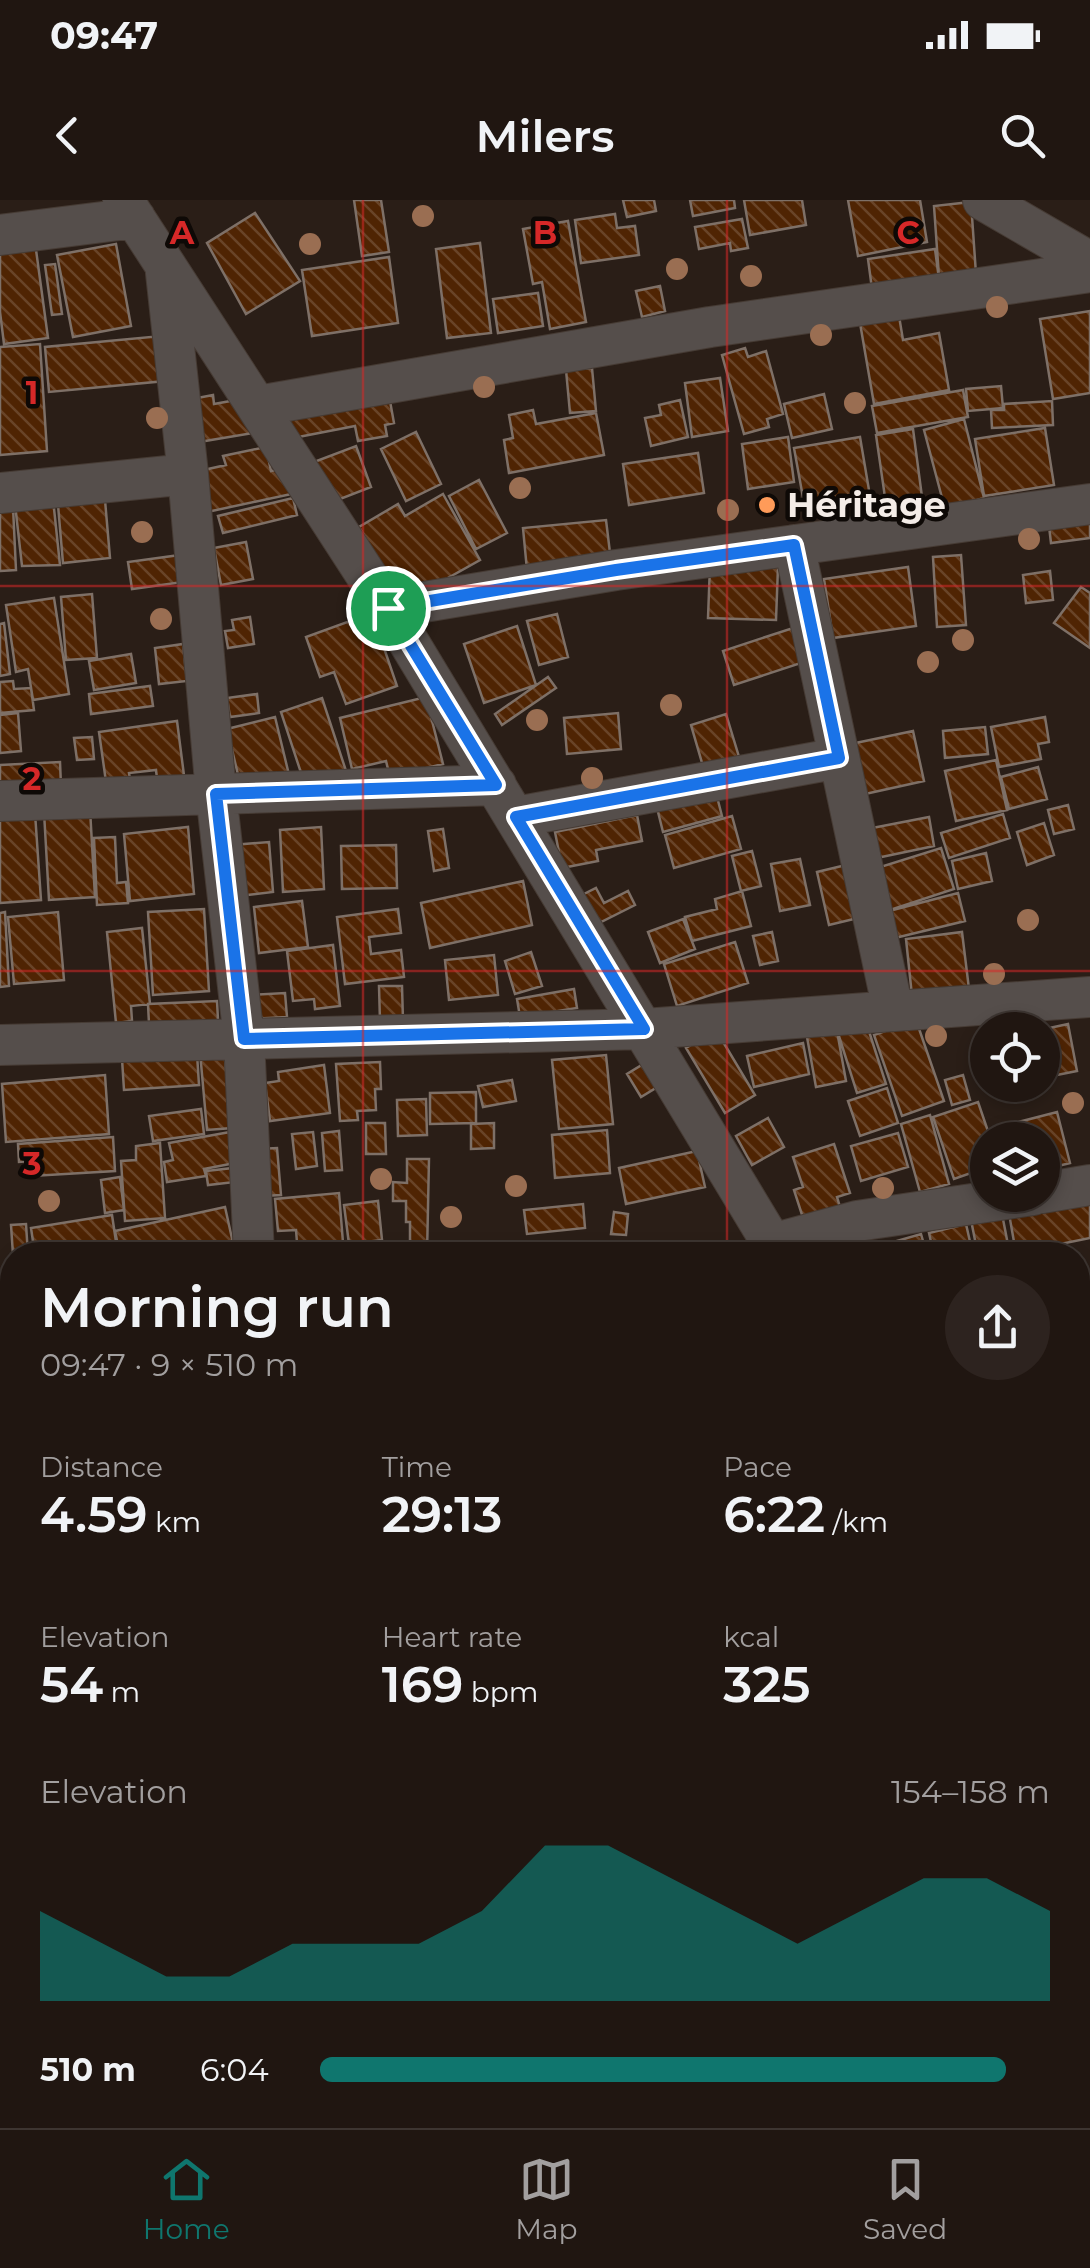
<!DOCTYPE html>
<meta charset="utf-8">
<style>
body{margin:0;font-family:Montserrat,sans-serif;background:#2d231f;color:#f1f3f6;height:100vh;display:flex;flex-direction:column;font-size:38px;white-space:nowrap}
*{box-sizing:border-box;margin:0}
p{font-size:32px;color:#a29f9f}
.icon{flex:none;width:55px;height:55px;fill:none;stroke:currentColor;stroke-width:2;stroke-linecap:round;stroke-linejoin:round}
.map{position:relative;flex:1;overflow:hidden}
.side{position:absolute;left:0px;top:1042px;width:1090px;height:888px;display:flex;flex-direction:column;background:#201611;border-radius:40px 40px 0 0;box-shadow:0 5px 15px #0003,0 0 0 2px #3d3531}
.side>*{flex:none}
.controls{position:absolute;left:970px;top:812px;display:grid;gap:20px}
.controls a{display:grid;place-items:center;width:90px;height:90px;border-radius:50%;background:#201611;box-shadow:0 5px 15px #0003,0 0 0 2px #3d3531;font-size:50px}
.pin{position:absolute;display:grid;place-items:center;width:85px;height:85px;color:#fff;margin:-42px;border:5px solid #fff;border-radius:50%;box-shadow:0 2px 10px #0007}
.round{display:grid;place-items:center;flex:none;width:105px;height:105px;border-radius:52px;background:#2d231f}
.overview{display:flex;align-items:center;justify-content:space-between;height:170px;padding:0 40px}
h1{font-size:55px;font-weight:600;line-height:75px}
.figures{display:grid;grid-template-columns:repeat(3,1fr);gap:15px;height:170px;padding:10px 40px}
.figures div{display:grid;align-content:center}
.figures b{font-size:50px;font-weight:600}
.figures small{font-size:28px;font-weight:400}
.figures p{font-size:28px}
.chart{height:280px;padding:20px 40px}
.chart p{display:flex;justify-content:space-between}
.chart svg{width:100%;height:180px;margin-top:10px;fill:#0f766e;opacity:.7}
ul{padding:0 40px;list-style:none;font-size:32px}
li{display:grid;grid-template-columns:160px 120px 1fr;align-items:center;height:75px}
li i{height:25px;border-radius:12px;background:#0f766e}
.status{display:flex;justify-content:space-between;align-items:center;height:70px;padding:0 50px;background:#201611;direction:ltr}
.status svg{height:28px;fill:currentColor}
header{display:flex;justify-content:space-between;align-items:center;height:130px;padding:0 40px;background:#201611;font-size:45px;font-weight:600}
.tabs{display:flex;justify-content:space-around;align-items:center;height:140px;border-top:2px solid #3d3531;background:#201611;font-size:28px;color:#a29f9f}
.tabs a{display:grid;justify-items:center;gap:5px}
.tabs .active{color:#0f766e}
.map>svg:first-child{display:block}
.building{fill:url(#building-back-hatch);stroke:#7e7067;stroke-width:2.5}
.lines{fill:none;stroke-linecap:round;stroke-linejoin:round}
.minor-casing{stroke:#463b34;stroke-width:42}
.highway-casing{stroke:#463b34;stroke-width:58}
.minor{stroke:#554e4b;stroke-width:40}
.highway{stroke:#9d8d84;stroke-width:55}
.tree{fill:#9a6e52}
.route-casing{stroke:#fff;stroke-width:20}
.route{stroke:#1a73e8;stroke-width:12}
.grid{fill:none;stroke:#d62828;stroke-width:2.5;stroke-opacity:0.55}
.poi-dot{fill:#ff9b59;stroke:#0e0906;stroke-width:4}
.labels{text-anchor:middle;stroke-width:9;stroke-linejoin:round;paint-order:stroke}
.poi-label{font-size:35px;font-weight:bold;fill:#f4ece7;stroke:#0e0906;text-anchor:start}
.grid-label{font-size:32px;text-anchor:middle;font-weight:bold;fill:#d62828;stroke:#0e0906;stroke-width:9;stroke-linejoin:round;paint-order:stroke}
</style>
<div class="status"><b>09:47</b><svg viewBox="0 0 49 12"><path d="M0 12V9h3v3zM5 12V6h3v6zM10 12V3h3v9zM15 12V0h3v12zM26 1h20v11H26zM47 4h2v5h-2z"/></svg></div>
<header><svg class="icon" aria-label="back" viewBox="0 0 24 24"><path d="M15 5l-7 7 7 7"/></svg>Milers<svg class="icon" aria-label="search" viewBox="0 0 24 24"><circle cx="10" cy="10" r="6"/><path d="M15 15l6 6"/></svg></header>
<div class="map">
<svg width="1090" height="1928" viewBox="0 0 1090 1928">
<defs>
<pattern id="building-back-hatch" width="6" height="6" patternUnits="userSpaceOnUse" patternTransform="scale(2.5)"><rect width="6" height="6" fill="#4f2403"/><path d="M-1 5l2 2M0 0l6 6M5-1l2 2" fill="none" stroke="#694428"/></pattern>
</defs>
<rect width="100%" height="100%" fill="#2a1e17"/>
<path class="building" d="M354 0H381L389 52 362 56Z
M623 0H654L656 11 627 17Z
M690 0H734L735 8 693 16Z
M744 0H802L806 25 750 35Z
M848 0H920L927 42 858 56Z
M971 2 976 74 939 77 934 6Z
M255 13 300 81 246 114 207 43Z
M615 14 617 28 635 26 639 55 581 63 575 20Z
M742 19 748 48 731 51 730 43 699 49 695 27Z
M568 21 586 122 550 129 542 82 533 84 523 29Z
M34 35 48 138 4 144 0 112V40Z
M480 43 491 133 447 138 436 49Z
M116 44 131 126 73 137 57 55Z
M935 49 939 79 872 89 868 59Z
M389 57 398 123 312 136 302 70Z
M55 64 62 114 52 115 45 65Z
M660 86 665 111 642 117 636 91Z
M538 93 543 126 498 133 493 99Z
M1090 111V193L1053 199 1040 119Z
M899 116 903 140 939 133 949 190 874 204 860 123Z
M161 136 165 181 49 192 45 147Z
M40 144 47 251 0 255V147Z
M745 148 748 157 766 151 783 214 767 219 769 227 744 234 722 155Z
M592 168 596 211 570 213 566 170Z
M720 178 728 231 692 237 685 183Z
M1001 186 1003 208 968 211 966 189Z
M388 190 394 223 385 225 387 236 358 241 355 226 288 239 283 210Z
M963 190 968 217 877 233 872 206Z
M824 194 832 229 792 238 784 204Z
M213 195 214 204 247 198 253 233 199 242 192 199Z
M680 200 688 237 651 246 645 218 661 215 659 205Z
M1052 201 1053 225 992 228 991 210H1004V204Z
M533 210 536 224 596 213 604 255 509 273 504 240 513 238 509 215Z
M964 219 984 298 945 309 924 230Z
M1045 228 1054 285 984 296 975 239Z
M913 229 924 312 888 318 876 235Z
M416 232 441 284 406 301 381 249Z
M788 237 794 282 748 289 742 244Z
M860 237 871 302 806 314 794 248Z
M356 246 371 287 330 303 314 262Z
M266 247 271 271 291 267 296 293 207 312 199 271 226 265 223 256Z
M698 253 704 293 629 305 623 264Z
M479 280 507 333 476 349 449 296Z
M443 294 480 360 403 403 359 327 398 304 405 316Z
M293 298 297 315 223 333 218 316Z
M53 299 60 365 22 366 15 304Z
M105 300 110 358 63 363 58 305Z
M13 307 16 370 0 371V308Z
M606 320 611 361 527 370 523 328Z
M1090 320V338L1051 343 1049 326Z
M246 342 253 379 221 385 214 348Z
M180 355 183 382 132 389 128 362Z
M961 355 966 425 937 427 933 357Z
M710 365 778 367 776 420 708 418Z
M908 367 916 426 833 438 824 379Z
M1050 371 1053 400 1026 403 1023 375Z
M1081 387 1090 393V448L1054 423Z
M92 394 97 458 66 460 61 397Z
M54 398 69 494 33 500 28 469 16 472 6 405Z
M372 413 397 486 346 504 334 472 320 477 306 437Z
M557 414 568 457 539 465 527 421Z
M250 417 254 444 228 448 225 431 234 430 232 420Z
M4 423 10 474 0 476V424Z
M517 426 536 485 484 503 464 444Z
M796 427 807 461 734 485 723 451Z
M183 444 187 481 159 484 155 448Z
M131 454 136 483 94 490 89 461Z
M548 477 556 488 502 525 495 514Z
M13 481 14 489 31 488 34 510 0 513V482Z
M150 486 153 506 91 514 89 494Z
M257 494 259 513 230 517 227 498Z
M426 497 443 564 390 577 386 561 352 569 340 518Z
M322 498 348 577 307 591 281 512Z
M18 513 21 551 0 553V515Z
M618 513 621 549 567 554 564 518Z
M726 514 743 570 707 580 691 525Z
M275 517 290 579 242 591 227 529Z
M1045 517 1049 542 1038 544 1041 559 999 567 991 527Z
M177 521 186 591 159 595 156 570 129 573 131 585 107 589 99 532Z
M985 527 988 554 945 558 943 531Z
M913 531 924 581 856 596 846 545Z
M92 537 94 559 77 560 74 538Z
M996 560 1007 610 956 621 945 571Z
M60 562 61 586 0 589V565Z
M1038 567 1047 599 1009 609 1001 577Z
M716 593 722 616 663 632 657 608Z
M1068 605 1074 629 1054 634 1048 610Z
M90 609 95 697 49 700 44 612Z
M35 613 41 700 0 703V615Z
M1003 614 1010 638 949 658 941 633Z
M637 615 642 641 596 650 598 661 562 668 555 632Z
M732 616 741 649 674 668 665 635Z
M929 617 934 646 872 659 867 629Z
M1044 623 1054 655 1027 665 1017 632Z
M188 627 194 694 130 701 124 634Z
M321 627 324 689 283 692 280 630Z
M443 629 449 668 434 671 428 631Z
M115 637 117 683 126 682 128 703 97 705 94 638Z
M269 642 273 692 238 696 233 645Z
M396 645 397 688 342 689 341 646Z
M941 648 954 689 890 710 877 668Z
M752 651 761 686 741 691 732 656Z
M986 653 992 681 958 689 952 661Z
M800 659 810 705 780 711 771 664Z
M850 664 862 717 829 725 817 672Z
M523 681 532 725 430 748 421 703Z
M596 688 604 703 628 691 635 705 597 724 582 695Z
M742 691 751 726 692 741 685 717 717 709 715 699Z
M958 693 965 721 895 738 889 711Z
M302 701 308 747 259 753 254 707Z
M204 709 209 791 153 795 148 712Z
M398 709 401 733 369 737 371 754 401 750 404 777 345 784 337 717Z
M5 712 9 786 0 787V713Z
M58 712 64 780 14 784 8 717Z
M683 719 695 749 660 763 648 732Z
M142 728 150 804 131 806 132 821 116 823 107 732Z
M772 732 778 761 760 765 753 736Z
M962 732 969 789 912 796 906 739Z
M735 742 748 783 677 806 664 764Z
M333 745 340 806 315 809 314 799 293 801 287 751Z
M531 752 542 786 515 794 505 761Z
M494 755 498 795 449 800 445 760Z
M379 786H402L403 820 380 821Z
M574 789 577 808 520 817 517 799Z
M285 793 287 817 251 819 249 795Z
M217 801 218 820 149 824 148 804Z
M916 820 944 901 902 916 874 835Z
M866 822 886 884 857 893 837 830Z
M1068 824 1077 871 1042 878V830H1040Z
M716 830 755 895 725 913 686 848Z
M837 831 846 881 816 887 807 837Z
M803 843 809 874 754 887 747 856Z
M224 850 232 928 207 930 200 852Z
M197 854 199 885 124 890 122 859Z
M606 855 613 924 559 929 552 860Z
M380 862 381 889H375L376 910 357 911 358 920 340 921 336 864Z
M645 863 659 886 641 897 627 874Z
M324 865 330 913 270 921 265 883 279 881 278 872Z
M105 875 109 934 6 942 2 884Z
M963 875 970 900 952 905 945 880Z
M512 880 516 901 483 907 478 886Z
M887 888 898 923 860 936 848 901Z
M476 892V923L430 924V893Z
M426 899 427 935 398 936 397 900Z
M978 902 991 940H988V967L954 979 933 917Z
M201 909 204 934 153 941 149 916Z
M1057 912 1070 963 1042 970V940H1007L1003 926Z
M930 915 949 984 920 992 901 924Z
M768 918 784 947 752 965 736 936Z
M366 923H385L386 954H366Z
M494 923V948L471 949V924Z
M607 930 610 973 555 978 552 935Z
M339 931 342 970 325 971 322 933Z
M230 932 235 963 204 969 206 976 167 982 164 962 173 960 169 943Z
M313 932 317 966 296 969 292 934Z
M898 933 908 967 861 981 851 946Z
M113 937 115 971 32 976 31 961 19 962 18 944Z
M160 943 165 1018 125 1021 121 961 136 960V946Z
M834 944 850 993 837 997 840 1007 803 1018 794 990 803 987 793 957Z
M277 948 281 995 263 996 259 949Z
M697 951 705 987 626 1004 619 968Z
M407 959H429L427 1055H410V1022H406V1001H393V982L407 983Z
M233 968 235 982 208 985 206 971Z
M120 977 124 1010 105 1013 101 980Z
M339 993 344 1055H298L296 1030 278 1031 275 999Z
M1090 993V1038L1016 1053 1008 1008Z
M378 1001 382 1040 349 1044 344 1005Z
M583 1004 585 1028 527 1034 524 1010Z
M225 1007 233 1043 176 1055H120L115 1031Z
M614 1012 628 1014 626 1035 611 1034Z
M1002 1014 1010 1055H978L971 1020Z
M112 1015 118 1055H35L31 1028Z
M26 1024 28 1055H13L11 1025Z
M966 1024 973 1055H934L929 1033Z
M921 1034 927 1055H848Z
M1090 1082V1142H1088L1078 1101V1085Z
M1078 1152 1085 1212 1078 1213Z
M1090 1278V1303L1080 1307 1078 1283Z
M1090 1316V1380L1078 1382V1318Z
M1078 1391H1084L1089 1442 1078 1443Z
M1090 1494V1559L1078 1561V1542L1081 1541 1078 1496Z
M1090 1560V1612L1078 1614V1563Z
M1090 1673V1721L1078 1726V1677Z
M1 1735 9 1784 0 1786V1735Z
M1090 1769V1810L1078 1773Z
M1078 1798 1090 1841V1854L1078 1858Z
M12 1835V1889L0 1891V1837Z
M81 1918H119L121 1928H82Z
M125 1918H173L175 1928H127Z
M178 1918H226L227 1926 179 1928Z
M261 1918H291L293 1928H230V1925Z
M326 1918H379L381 1928H328Z
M387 1918H414L416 1928H388Z
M564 1918H602L603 1928H565Z"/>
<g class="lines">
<defs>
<path id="minor" d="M123 0 396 421 779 1055
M983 0 1090 62
M0 35 135 18
M166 73 188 274 216 593 244 839 254 1055
M258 206 710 127 1090 72
M0 293 188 274
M794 345 893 810
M388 408 616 370 1090 304
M0 601 496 585
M516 617 839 558
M0 845 644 829 1090 797
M1042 993 1090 985
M772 1044 857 1021 1033 995
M0 1239 12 1373
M1078 1471 1090 1469
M1078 1642 1090 1640
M1078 1866 1090 1864
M39 1918 40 1928
M511 1918 513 1928
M696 1928 761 1918"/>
<path id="highway" d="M1078 1241 1090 1239
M0 1404H12"/>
</defs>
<use href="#minor" class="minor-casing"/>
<use href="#highway" class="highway-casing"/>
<use href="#minor" class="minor"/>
<use href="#highway" class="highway"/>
</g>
<g class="tree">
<circle cx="423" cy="16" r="11"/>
<circle cx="310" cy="44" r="11"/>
<circle cx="677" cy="69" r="11"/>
<circle cx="751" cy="76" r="11"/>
<circle cx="997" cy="107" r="11"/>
<circle cx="821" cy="135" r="11"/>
<circle cx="484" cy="187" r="11"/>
<circle cx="855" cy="203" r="11"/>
<circle cx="157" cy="218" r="11"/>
<circle cx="520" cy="288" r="11"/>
<circle cx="728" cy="310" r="11"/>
<circle cx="142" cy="332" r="11"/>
<circle cx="1029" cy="339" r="11"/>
<circle cx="161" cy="419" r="11"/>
<circle cx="963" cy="440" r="11"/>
<circle cx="928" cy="462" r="11"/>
<circle cx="671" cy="505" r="11"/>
<circle cx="537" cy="520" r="11"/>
<circle cx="592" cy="578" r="11"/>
<circle cx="1028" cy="720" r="11"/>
<circle cx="994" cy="774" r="11"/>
<circle cx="936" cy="836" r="11"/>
<circle cx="1073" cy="903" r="11"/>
<circle cx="381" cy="979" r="11"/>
<circle cx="516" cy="986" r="11"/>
<circle cx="883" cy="988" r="11"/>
<circle cx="49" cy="1001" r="11"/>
<circle cx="451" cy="1017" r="11"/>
</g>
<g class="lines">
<defs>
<path id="route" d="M794 345 839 558 516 617 644 829 244 839 216 594 496 585 388 408 616 370Z"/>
</defs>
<use href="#route" class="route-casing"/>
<use href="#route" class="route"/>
</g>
<path class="grid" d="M363 0V1055M727 0V1055M0 386H1090M0 771H1090M0 1157H12M1078 1157H1090M0 1542H12M1078 1542H1090M363 1918V1928M727 1918V1928"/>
<circle class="poi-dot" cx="767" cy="305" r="10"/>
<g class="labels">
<g class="poi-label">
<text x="787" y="317">Héritage</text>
</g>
</g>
<g class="grid-label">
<text x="182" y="44">A</text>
<text x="545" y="44">B</text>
<text x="908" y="44">C</text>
<text x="32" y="204">1</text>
<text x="32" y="590">2</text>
<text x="32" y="975">3</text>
</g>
</svg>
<div class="controls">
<a><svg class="icon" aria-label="locate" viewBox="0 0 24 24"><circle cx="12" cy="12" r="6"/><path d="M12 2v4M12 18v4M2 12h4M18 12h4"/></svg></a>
<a><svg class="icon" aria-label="layers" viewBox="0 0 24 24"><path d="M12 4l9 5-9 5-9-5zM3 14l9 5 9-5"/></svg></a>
</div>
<div class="pin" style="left:388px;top:408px;background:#1e9e55"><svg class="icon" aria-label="arrive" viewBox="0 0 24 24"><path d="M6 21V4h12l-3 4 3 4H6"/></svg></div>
<section class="side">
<div class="overview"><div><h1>Morning run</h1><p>09:47 · 9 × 510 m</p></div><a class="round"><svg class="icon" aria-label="share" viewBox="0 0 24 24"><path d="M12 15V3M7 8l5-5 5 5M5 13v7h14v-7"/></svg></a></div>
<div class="figures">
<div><p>Distance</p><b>4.59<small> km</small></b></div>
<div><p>Time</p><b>29:13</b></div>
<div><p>Pace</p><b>6:22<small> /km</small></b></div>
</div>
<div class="figures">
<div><p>Elevation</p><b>54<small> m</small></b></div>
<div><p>Heart rate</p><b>169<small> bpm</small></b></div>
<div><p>kcal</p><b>325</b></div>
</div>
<div class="chart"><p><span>Elevation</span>154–158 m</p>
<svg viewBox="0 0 160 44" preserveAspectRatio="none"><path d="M0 44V22L10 30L20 38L30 38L40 30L50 30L60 30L70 22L80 6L90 6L100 14L110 22L120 30L130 22L140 14L150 14L160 22V44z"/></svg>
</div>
<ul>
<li><b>510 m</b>6:04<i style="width:94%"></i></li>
</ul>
</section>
</div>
<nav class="tabs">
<a class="active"><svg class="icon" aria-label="home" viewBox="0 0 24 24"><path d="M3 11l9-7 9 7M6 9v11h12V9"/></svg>Home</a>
<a><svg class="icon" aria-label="map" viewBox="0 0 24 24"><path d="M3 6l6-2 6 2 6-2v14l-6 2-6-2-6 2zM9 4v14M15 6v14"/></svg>Map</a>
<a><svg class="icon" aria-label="saved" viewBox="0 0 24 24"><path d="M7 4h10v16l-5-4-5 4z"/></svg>Saved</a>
</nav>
